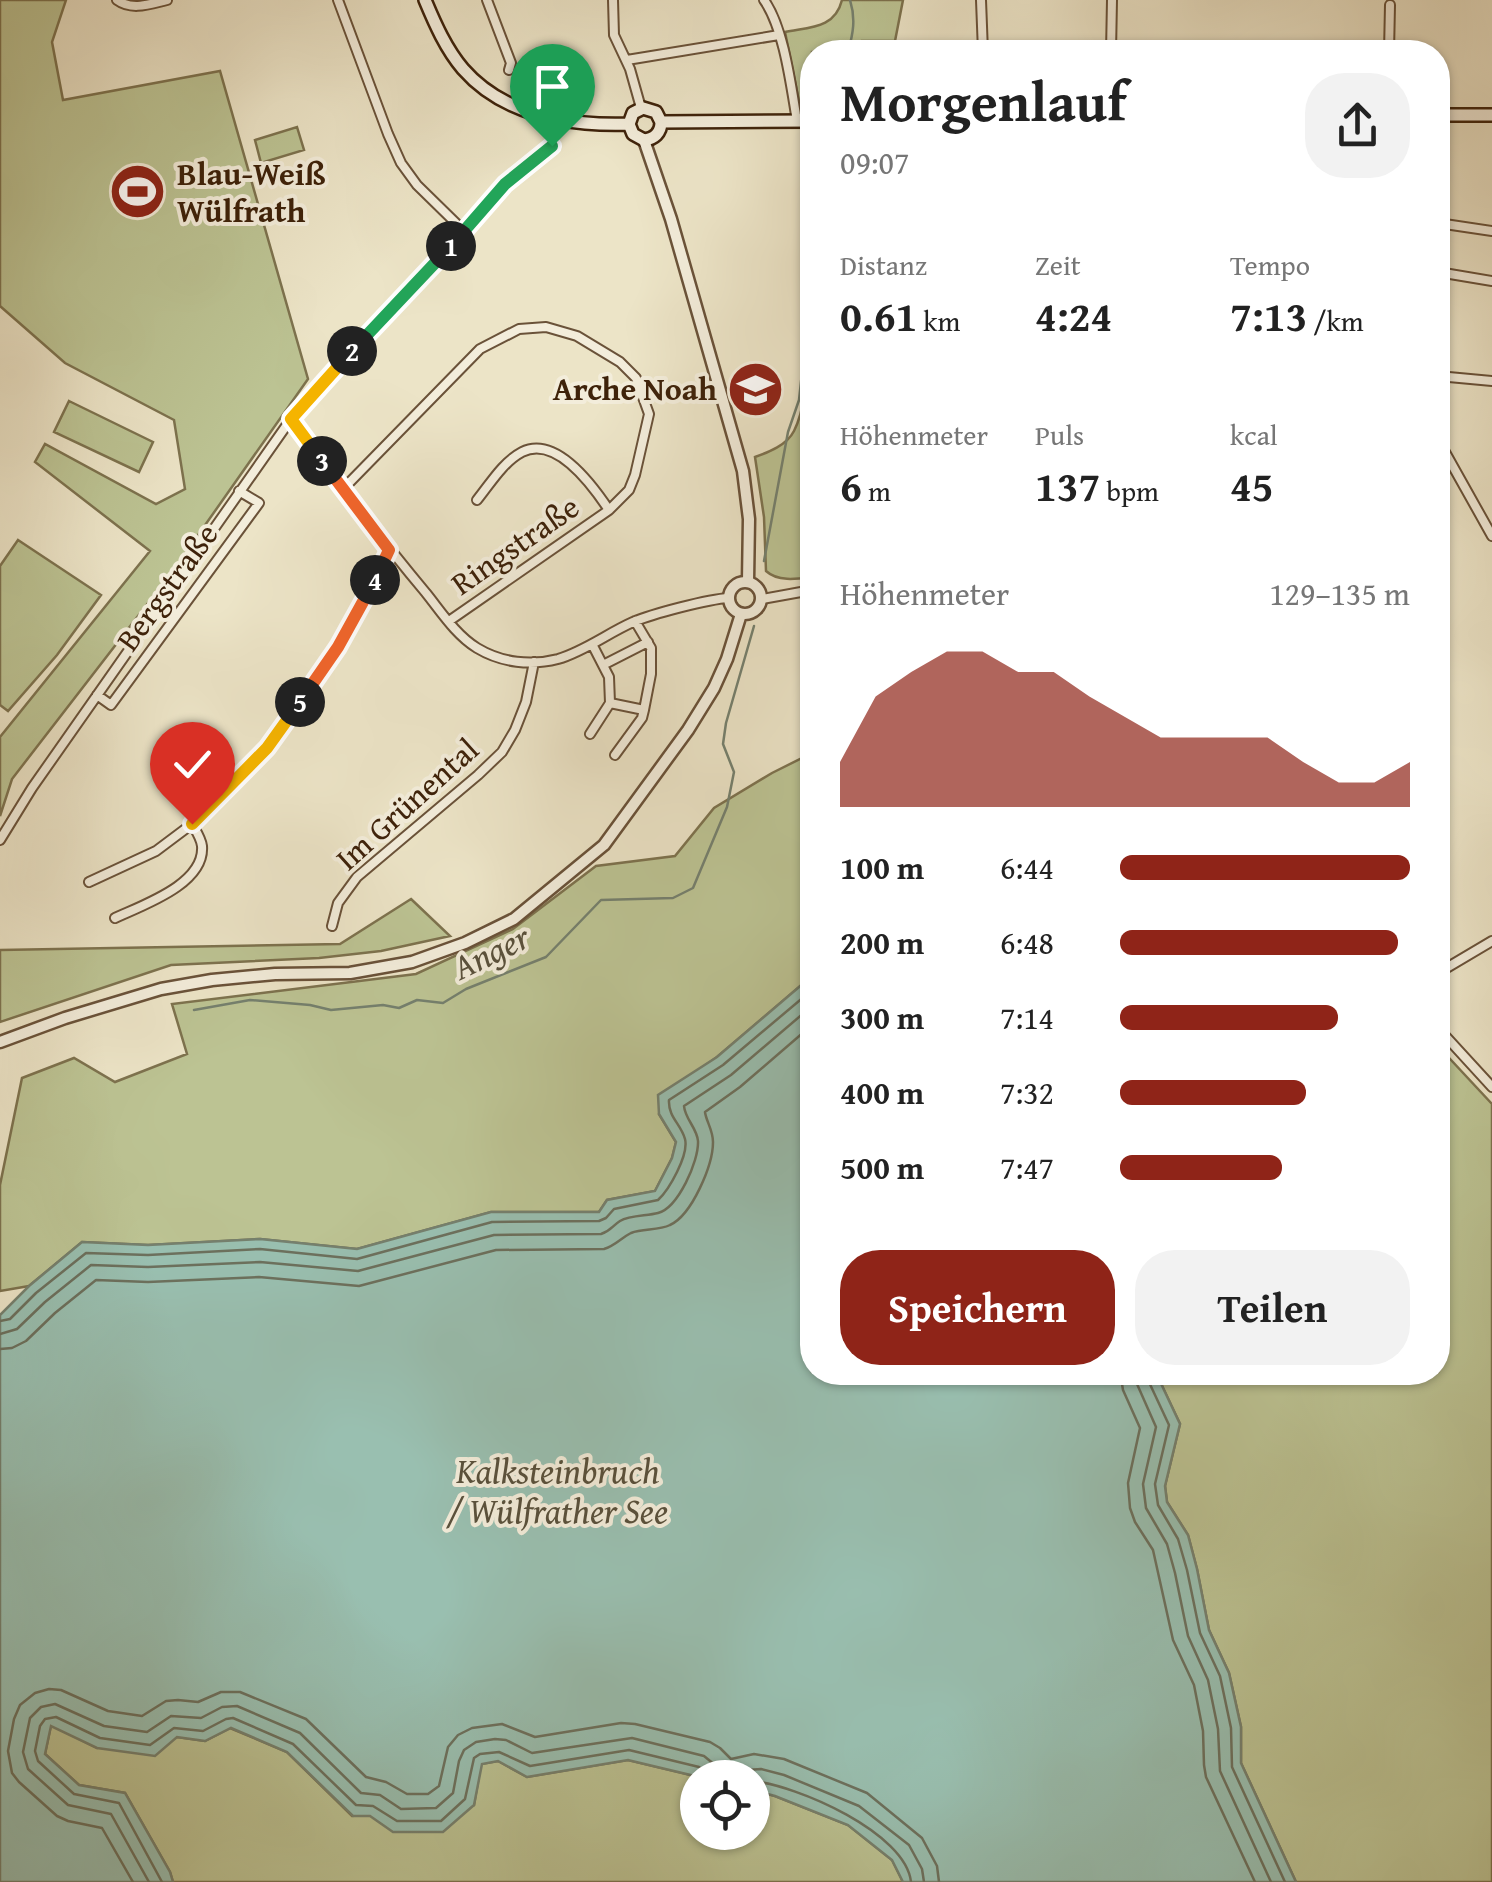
<!DOCTYPE html>
<html lang="de">
<meta charset="utf-8">
<style>
body{margin:0;font-family:"Gentium Book Plus",serif;background:#f2f2f2;color:#222;height:100vh;display:flex;flex-direction:column;font-size:38px;white-space:nowrap}
*{box-sizing:border-box;margin:0}
p{font-size:32px;color:#767676}
.icon{flex:none;width:55px;height:55px;fill:none;stroke:currentColor;stroke-width:2;stroke-linecap:round;stroke-linejoin:round}
.map{position:relative;flex:1;overflow:hidden}
.details{position:absolute;left:800px;top:40px;width:650px;height:1345px;display:flex;flex-direction:column;background:#fff;border-radius:40px;box-shadow:0 2px 8px #0004}
.details>*{flex:none}
.tools{position:absolute;left:680px;top:1760px;display:grid;gap:20px}
.tools a{display:grid;place-items:center;width:90px;height:90px;border-radius:50%;background:#fff;box-shadow:0 2px 8px #0004;font-size:50px}
.pin{position:absolute;display:grid;place-items:center;width:85px;height:85px;color:#fff;margin:-102px -42px;border-radius:50% 50% 50% 0;rotate:-45deg;box-shadow:0 0 10px #0007}
.pin .icon{rotate:45deg}
.km{position:absolute;width:50px;height:50px;margin:-25px;border-radius:50%;background:#222;color:#fff;font-size:28px;line-height:50px;text-align:center}
.round{display:grid;place-items:center;flex:none;width:105px;height:105px;border-radius:40px;background:#f2f2f2}
.overview{display:flex;align-items:center;justify-content:space-between;height:170px;padding:0 40px}
h1{font-size:55px;font-weight:700;line-height:75px}
.figures{display:grid;grid-template-columns:repeat(3,1fr);gap:15px;height:170px;padding:10px 40px}
.figures div{display:grid;align-content:center}
.figures b{font-size:42px;font-weight:700}
.figures small{font-size:28px;font-weight:400}
.figures p{font-size:28px}
.chart{height:280px;padding:20px 40px}
.chart p{display:flex;justify-content:space-between}
.chart svg{width:100%;height:180px;margin-top:10px;fill:#8f2418;opacity:.7}
.cta{display:flex;gap:20px;margin-top:auto;padding:20px 40px}
.cta a{flex:1;height:115px;border-radius:40px;background:#8f2418;color:#fff;font-size:40px;font-weight:700;line-height:115px;text-align:center}
.cta a+a{background:#f2f2f2;color:#222}
ul{padding:0 40px;list-style:none;font-size:32px}
li{display:grid;grid-template-columns:160px 120px 1fr;align-items:center;height:75px}
li i{height:25px;border-radius:12px;background:#8f2418}
.map>svg:first-child{display:block}
.green{fill:#bcc393;stroke:#7d724e;stroke-width:2.5}
.water{fill:#99bfb0;stroke:#75806e;stroke-width:2.5}
.lines{fill:none;stroke-linecap:round;stroke-linejoin:round}
.shore{stroke:#6c705d;stroke-width:2.5}
.stream{stroke:#75806e;stroke-width:2.5}
.minor-casing{stroke:#6a5239;stroke-width:12}
.tertiary-casing{stroke:#6a5239;stroke-width:15}
.secondary-casing{stroke:#3e220a;stroke-width:16}
.minor{stroke:#f3eddb;stroke-width:8}
.tertiary{stroke:#f3eddb;stroke-width:10}
.secondary{stroke:#f3eddb;stroke-width:11}
.split-1-casing{stroke:#fff;stroke-width:20}
.split-2-casing{stroke:#fff;stroke-width:20}
.split-3-casing{stroke:#fff;stroke-width:20}
.split-4-casing{stroke:#fff;stroke-width:20}
.split-5-casing{stroke:#fff;stroke-width:20}
.split-6-casing{stroke:#fff;stroke-width:20}
.split-1{stroke:#22a559;stroke-width:12}
.split-2{stroke:#22a559;stroke-width:12}
.split-3{stroke:#f5b400;stroke-width:12}
.split-4{stroke:#f0652b;stroke-width:12}
.split-5{stroke:#f0652b;stroke-width:12}
.split-6{stroke:#f5b400;stroke-width:12}
.labels{text-anchor:middle;stroke-width:8;stroke-linejoin:round;paint-order:stroke}
.poi-label{font-size:32px;font-weight:bold;fill:#3e220a;stroke:#f3eddb;text-anchor:start}
.street-label{font-size:32px;fill:#3e220a;stroke:#f3eddb}
.water-label{font-size:35px;font-style:italic;fill:#59513c;stroke:#f3eddb}
</style>
<div class="map">
<svg width="1492" height="1882" viewBox="0 0 1492 1882">
<rect width="100%" height="100%" fill="#ece4c7"/>
<filter id="stains"><feTurbulence type="fractalNoise" baseFrequency=".002" numOctaves="4"/><feColorMatrix values="0 0 0 0 .2 0 0 0 0 .09 0 0 0 0 .02 0 0 0 .5 -.17"/></filter>
<radialGradient id="worn" r=".72"><stop offset=".6" stop-color="#630" stop-opacity="0"/><stop offset="1" stop-color="#630" stop-opacity=".3"/></radialGradient>
<path class="green" d="M0 0H66L52 42 63 100 220 71 308 379 172 572 12 779 0 816V737L150 551 35 462 45 444 156 504 185 489 174 420 65 363 0 306Z
M842 0H903L895 41H862L861 52H812V112L801 111 785 32C809 27 835 29 842 0Z
M297 127 304 150 261 163 255 140Z
M812 328V577C797 579 778 582 766 571L764 517 755 457C769 452 787 445 794 431 807 406 809 356 812 328Z
M69 401 153 442 139 472 54 432Z
M18 540 101 595 57 655 8 711 0 705V566Z
M812 753V976L717 1057 689 1077 659 1114 676 1142 672 1158 655 1191 607 1200 599 1212H491L357 1249 260 1239 148 1245 82 1242 29 1286 0 1291V1185L22 1078 74 1058 115 1082 187 1054 172 1004 416 974 513 929 596 866 675 856 714 808 772 773Z
M411 899 450 936 381 951 319 958 171 965 0 1022V950L340 944Z
M1438 1046 1492 1104V1882H1296L1241 1763V1727L1229 1673 1209 1630 1197 1569 1188 1535 1167 1502 1165 1486 1180 1424 1156 1373 1438 1372Z
M51 1725 97 1748 177 1737 205 1741 230 1728 287 1752 352 1816 474 1805 481 1764 498 1761 527 1777 628 1760 699 1777 698 1832H752L753 1790 775 1796 848 1825 892 1860 903 1882H173L170 1872 125 1793 79 1785 45 1754Z"/>
<path class="water" d="M812 976V1372L1156 1373 1180 1424 1165 1486 1167 1502 1188 1535 1197 1569 1209 1630 1229 1673 1241 1727V1763L1296 1882H903L892 1860 848 1825 775 1796 753 1790 752 1778 699 1777 628 1760 527 1777 498 1761 482 1764 474 1805 443 1832H393L370 1816H353L287 1752 231 1728 205 1741 177 1737 155 1756 97 1748 51 1726 45 1754 79 1785 125 1793 170 1872 173 1882H0V1315L29 1286 82 1242 148 1245 260 1239 357 1249 491 1212H599L607 1200 655 1191 672 1158 676 1142 659 1114 658 1095 717 1057Z"/>
<g class="lines">
<path class="shore" d="M0 1321 10 1319 36 1293 86 1253 148 1255 260 1249 357 1259 492 1222 599 1221 606 1218 614 1209 658 1200C669 1190 689 1155 685 1139 681 1124 668 1117 669 1100L723 1065 812 990
M0 1334 17 1329 45 1302 91 1265 148 1267 260 1262 358 1271 494 1235 601 1234C611 1231 612 1226 620 1221 630 1215 647 1216 658 1213 678 1208 699 1161 698 1141 697 1128 685 1119 684 1106L731 1075 812 1006
M0 1349 12 1348 26 1341 55 1313 96 1280 148 1282 259 1277 359 1286 496 1250 604 1249C615 1246 621 1238 631 1233 643 1228 658 1231 670 1225 692 1215 713 1165 713 1142 713 1130 706 1121 705 1112L740 1087 812 1025
M1120 1372 1123 1390 1140 1428 1128 1483 1130 1508 1135 1522 1153 1550 1173 1640 1194 1685 1203 1731 1204 1765 1206 1777 1255 1882
M1135 1372 1137 1384 1156 1427 1143 1484 1146 1508 1167 1544 1175 1573 1188 1636 1208 1680 1218 1729 1220 1771 1271 1882
M1147 1372 1148 1380 1169 1425 1155 1484 1158 1505 1178 1539 1187 1570 1200 1633 1220 1676 1231 1728 1232 1767 1285 1882
M736 1778 747 1770 761 1769 784 1775 859 1806 909 1845 922 1869 924 1882
M752 1781C797 1785 906 1833 911 1882
M133 1882 102 1828 68 1821 57 1816 19 1782 12 1773 8 1751 14 1719 20 1705 35 1693 49 1689 61 1690 108 1711 142 1716 166 1701 178 1700 198 1702 221 1692H240L306 1719 366 1777 386 1782 407 1794H428L439 1786 448 1747 458 1735 472 1728 502 1724 535 1737 621 1723 635 1724 710 1742 720 1748 731 1759 754 1754 784 1759 867 1793 922 1838 937 1866 939 1882
M149 1882 111 1814 68 1805 28 1769 23 1752 30 1718 41 1707 55 1704 104 1726 147 1732 171 1716 201 1718 222 1707 237 1706 300 1733 361 1793 380 1795 401 1809 436 1808 453 1793 459 1761 464 1750 476 1742 495 1739 506 1740 532 1753 632 1738 704 1756 715 1765 720 1778
M162 1882 119 1803 74 1794 38 1761 35 1751 40 1726 45 1719 56 1717 100 1738 150 1745 174 1728 203 1731 226 1719 233 1718 293 1744 356 1805 373 1806 397 1821H441L465 1799 474 1758 480 1754 499 1752 530 1766 629 1750 699 1767 704 1771 707 1778"/>
<path class="stream" d="M848 52C853 34 856 19 850 0
M764 561 788 432 799 400 812 281
M194 1010 250 1000 310 1005 331 1010 383 1005 399 1008 417 1000 443 1003 466 989 546 957 601 900 673 898 693 888 727 807 734 772 723 744 726 723 754 626"/>
<defs>
<path id="minor" d="M117 0C132 11 150 4 167 0
M338 0 388 134 401 163 417 185 464 231
M487 0 511 63 509 70
M613 0 614 35 630 69 641 108
M764 0C784 28 791 86 797 121
M981 0 983 52
M1111 52 1112 0
M1389 52 1390 5
M627 60 779 35
M1438 223 1492 231
M1438 272 1492 281
M1438 376 1492 381
M291 419C335 478 379 537 426 593 442 613 456 635 477 648 502 663 531 666 558 659 585 651 608 633 633 622 652 614 708 599 729 598
M1438 432 1441 445 1492 536
M343 489 480 349 519 329 546 327 577 336 620 362 636 378 649 414 635 475 629 490 609 510 449 621
M477 500C490 484 503 462 522 452 556 435 593 486 609 510
M762 599 812 590
M592 644 609 677 610 703 644 710 651 674V648L635 621
M603 665 648 642
M97 695 111 705 259 503 239 491
M590 734 610 703
M615 755 642 718 644 710
M0 840 32 788 291 419 454 243 505 184 553 145
M89 882 156 851 192 824 267 748 338 647 389 550
M115 918C143 905 205 884 202 846 201 838 196 831 192 824
M332 926 338 903 357 877 478 775 502 752 515 730 526 702 534 662
M1438 973 1492 941
M1438 1028 1492 1087"/>
<path id="tertiary" d="M644 140 671 219 743 471 749 519 748 581
M729 598a16 16 0 1 1 32 0a16 16 0 1 1-32 0Z
M0 1042 65 1018 161 989 212 980 275 974 350 973 412 962 465 943 514 919 604 845 688 730 714 688 727 659 741 614"/>
<path id="secondary" d="M425 0C435 24 446 49 463 69 504 116 570 126 629 124
M1438 115H1492
M661 122 812 121
M629 124 633 134 644 140C654 139 661 133 661 122
M629 124 633 113 643 108 656 112 661 122"/>
</defs>
<use href="#minor" class="minor-casing"/>
<use href="#tertiary" class="tertiary-casing"/>
<use href="#secondary" class="secondary-casing"/>
<use href="#minor" class="minor"/>
<use href="#tertiary" class="tertiary"/>
<use href="#secondary" class="secondary"/>
</g>
<g class="lines">
<defs>
<path id="split-1" d="M451 246 505 184 552 146"/>
<path id="split-2" d="M352 351 451 246"/>
<path id="split-3" d="M322 461 291 419 352 351"/>
<path id="split-4" d="M322 461 389 550 375 580"/>
<path id="split-5" d="M300 702 338 647 375 580"/>
<path id="split-6" d="M192 824 267 748 300 702"/>
</defs>
<use href="#split-1" class="split-1-casing"/>
<use href="#split-2" class="split-2-casing"/>
<use href="#split-3" class="split-3-casing"/>
<use href="#split-4" class="split-4-casing"/>
<use href="#split-5" class="split-5-casing"/>
<use href="#split-6" class="split-6-casing"/>
<use href="#split-1" class="split-1"/>
<use href="#split-2" class="split-2"/>
<use href="#split-3" class="split-3"/>
<use href="#split-4" class="split-4"/>
<use href="#split-5" class="split-5"/>
<use href="#split-6" class="split-6"/>
</g>
<defs>
<symbol id="stadium-disc" viewBox="-11 -11 22 22"><circle r="9.5" fill="#8f2418" stroke="#f3eddb"/><path d="M0-5a6.5 5 0 1 0 0 10a6.5 5 0 1 0 0-10ZM-3.5-1.8h7v3.6h-7Z" fill="#fff"/></symbol>
<symbol id="school-disc" viewBox="-11 -11 22 22"><circle r="9.5" fill="#8f2418" stroke="#f3eddb"/><path d="M0-5L7-2L0 1L-7-2ZM-4 1L0 2.5L4 1V4Q0 6-4 4Z" fill="#fff"/></symbol>
</defs>
<g fill-rule="evenodd">
<use href="#stadium-disc" x="106" y="160" width="63" height="63"/>
<use href="#school-disc" x="724" y="358" width="63" height="63"/>
</g>
<g class="labels">
<g class="poi-label">
<text x="177" y="185">Blau-Weiß<tspan x="177" dy="37">Wülfrath</tspan></text>
<text x="717" y="400" text-anchor="end">Arche Noah</text>
</g>
<g class="street-label">
<text transform="translate(515 545) rotate(-35)" y="11">Ringstraße</text>
<text transform="translate(167 587) rotate(-54)" y="11">Bergstraße</text>
<text transform="translate(407 804) rotate(-42)" y="11">Im Grünental</text>
</g>
<g class="water-label">
<text transform="translate(491 952) rotate(-26)" y="12">Anger</text>
<text x="558" y="1483">Kalksteinbruch<tspan x="558" dy="40">/ Wülfrather See</tspan></text>
</g>
</g>
<rect width="100%" height="100%" filter="url(#stains)"/>
<rect width="100%" height="100%" fill="url(#worn)"/>
</svg>
<div class="tools">
<a><svg class="icon" aria-label="locate" viewBox="0 0 24 24"><circle cx="12" cy="12" r="6"/><path d="M12 2v4M12 18v4M2 12h4M18 12h4"/></svg></a>
</div>
<div class="pin" style="left:552px;top:146px;background:#1e9e55"><svg class="icon" aria-label="arrive" viewBox="0 0 24 24"><path d="M6 21V4h12l-3 4 3 4H6"/></svg></div>
<div class="pin" style="left:192px;top:824px;background:#d93025"><svg class="icon" aria-label="check" viewBox="0 0 24 24"><path d="M5 12l5 5 9-10"/></svg></div>
<b class="km" style="left:451px;top:246px">1</b>
<b class="km" style="left:352px;top:351px">2</b>
<b class="km" style="left:322px;top:461px">3</b>
<b class="km" style="left:375px;top:580px">4</b>
<b class="km" style="left:300px;top:702px">5</b>
<section class="details">
<div class="overview"><div><h1>Morgenlauf</h1><p>09:07</p></div><a class="round"><svg class="icon" aria-label="share" viewBox="0 0 24 24"><path d="M12 15V3M7 8l5-5 5 5M5 13v7h14v-7"/></svg></a></div>
<div class="figures">
<div><p>Distanz</p><b>0.61<small> km</small></b></div>
<div><p>Zeit</p><b>4:24</b></div>
<div><p>Tempo</p><b>7:13<small> /km</small></b></div>
</div>
<div class="figures">
<div><p>Höhenmeter</p><b>6<small> m</small></b></div>
<div><p>Puls</p><b>137<small> bpm</small></b></div>
<div><p>kcal</p><b>45</b></div>
</div>
<div class="chart"><p><span>Höhenmeter</span>129–135 m</p>
<svg viewBox="0 0 160 44" preserveAspectRatio="none"><path d="M0 44V33L10 17L20 11L30 6L40 6L50 11L60 11L70 17L80 22L90 27L100 27L110 27L120 27L130 33L140 38L150 38L160 33V44z"/></svg>
</div>
<ul>
<li><b>100 m</b>6:44<i style="width:100%"></i></li>
<li><b>200 m</b>6:48<i style="width:96%"></i></li>
<li><b>300 m</b>7:14<i style="width:75%"></i></li>
<li><b>400 m</b>7:32<i style="width:64%"></i></li>
<li><b>500 m</b>7:47<i style="width:56%"></i></li>
</ul>
<div class="cta"><a>Speichern</a><a>Teilen</a></div>
</section>
</div>
